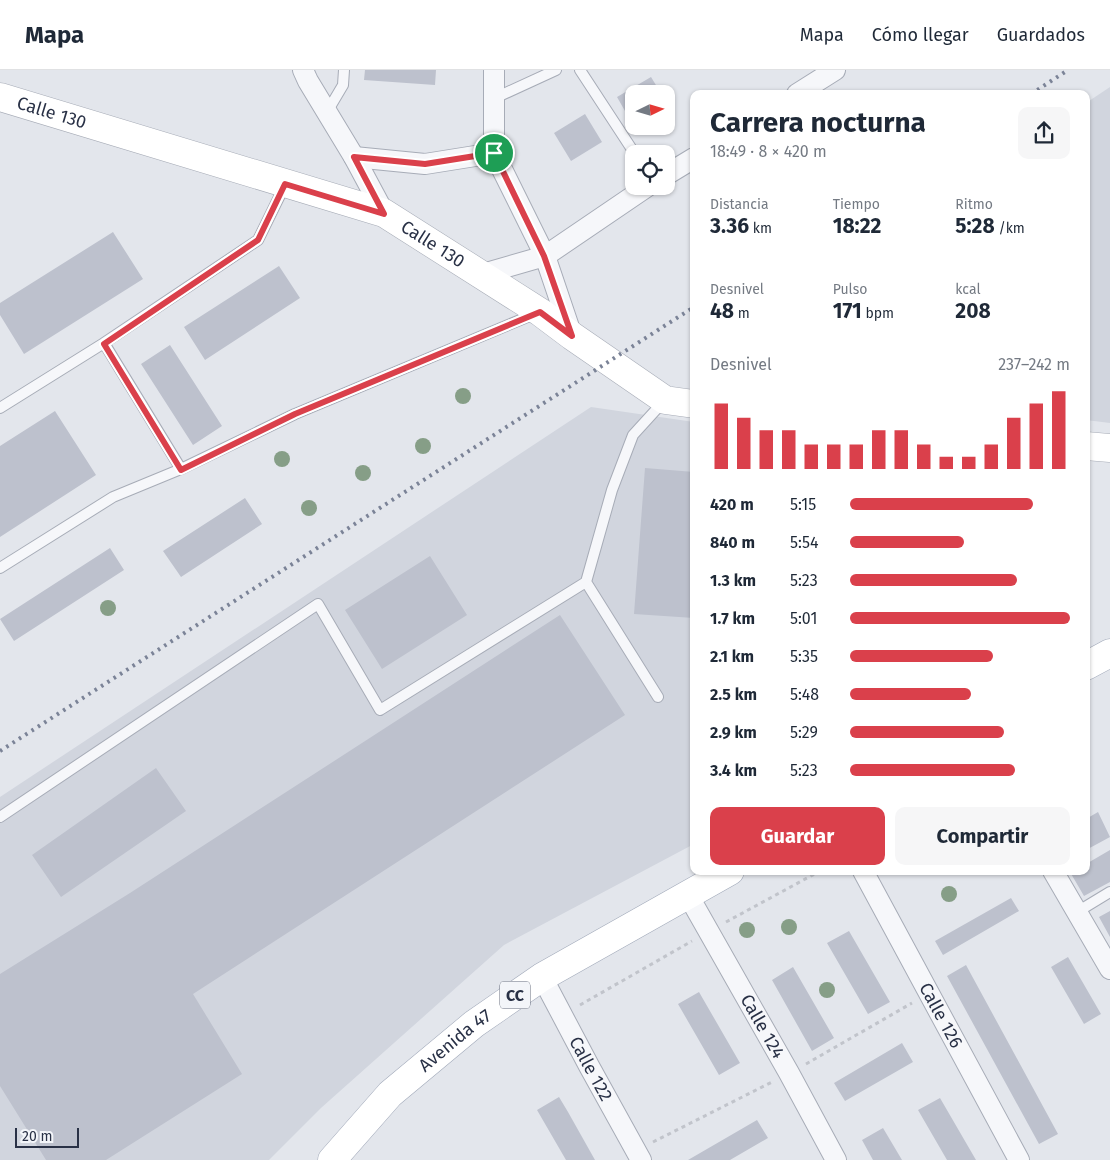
<!DOCTYPE html>
<html lang="es">
<meta charset="utf-8">
<style>
body{margin:0;font-family:"Fira Sans",sans-serif;background:#f6f6f7;color:#1f2937;height:100vh;display:flex;flex-direction:column;font-size:19px;white-space:nowrap}
*{box-sizing:border-box;margin:0}
p{font-size:16px;color:#747a83}
.icon{flex:none;width:28px;height:28px;fill:none;stroke:currentColor;stroke-width:2;stroke-linecap:round;stroke-linejoin:round}
.map{position:relative;flex:1;overflow:hidden}
.drawer{position:absolute;left:690px;top:20px;width:400px;height:785px;display:flex;flex-direction:column;background:#fff;border-radius:10px;box-shadow:0 1px 4px #0004}
.drawer>*{flex:none}
.needle{width:32px;rotate:85deg}
.buttons{position:absolute;left:625px;top:15px;display:grid;gap:10px}
.buttons a{display:grid;place-items:center;width:50px;height:50px;border-radius:10px;background:#fff;box-shadow:0 1px 4px #0004;font-size:25px}
.scale{position:absolute;left:15px;bottom:12px;width:64px;box-sizing:border-box;padding-left:5px;border:2px solid #293146;border-top:0;font-size:14px;line-height:18px;white-space:nowrap;color:#293146;-webkit-text-stroke:4px #f3f5f9;paint-order:stroke}
.pin{position:absolute;display:grid;place-items:center;width:42px;height:42px;color:#fff;margin:-21px;border:2px solid #fff;border-radius:50%;box-shadow:0 1px 5px #0007}
.round{display:grid;place-items:center;flex:none;width:52px;height:52px;border-radius:10px;background:#f6f6f7}
.head{display:flex;align-items:center;justify-content:space-between;height:85px;padding:0 20px}
h1{font-size:28px;font-weight:700;line-height:38px}
.stats{display:grid;grid-template-columns:repeat(3,1fr);gap:8px;height:85px;padding:5px 20px}
.stats div{display:grid;align-content:center}
.stats b{font-size:21px;font-weight:700}
.stats small{font-size:14px;font-weight:400}
.stats p{font-size:14px}
.chart{height:140px;padding:10px 20px}
.chart p{display:flex;justify-content:space-between}
.chart svg{width:100%;height:90px;margin-top:5px;stroke:#da404b;stroke-width:6}
.cta{display:flex;gap:10px;margin-top:auto;padding:10px 20px}
.cta a{flex:1;height:58px;border-radius:10px;background:#da404b;color:#fff;font-size:20px;font-weight:700;line-height:58px;text-align:center}
.cta a+a{background:#f6f6f7;color:#1f2937}
ul{padding:0 20px;list-style:none;font-size:16px}
li{display:grid;grid-template-columns:80px 60px 1fr;align-items:center;height:38px}
li i{height:12px;border-radius:6px;background:#da404b}
header{display:flex;align-items:center;gap:30px;box-sizing:border-box;height:70px;padding:0 25px;background:#fff;border-bottom:1px solid #e0e1e3}
header strong{font-size:24px}
nav{display:flex;gap:28px;margin-inline-start:auto;font-size:18px}
.map>svg:first-child{display:block}
.built{fill:#d1d5de}
.building{fill:#bdc1cd}
.lines{fill:none;stroke-linecap:round;stroke-linejoin:round}
.service-casing{stroke:#a7acb7;stroke-width:12}
.minor-casing{stroke:#a7acb7;stroke-width:22}
.secondary-casing{stroke:#a7acb7;stroke-width:29}
.primary-casing{stroke:#a1a9b9;stroke-width:29}
.path{stroke:#c1c4cb;stroke-width:3;stroke-dasharray:4 4;stroke-linecap:butt}
.service{stroke:#f6f7fa;stroke-width:10}
.minor{stroke:#f6f7fa;stroke-width:20}
.secondary{stroke:#fff;stroke-width:28}
.primary{stroke:#fff;stroke-width:28}
.rail{stroke:#7b8397;stroke-width:4;stroke-dasharray:2.5 5;stroke-linecap:butt}
.tree{fill:#869e87}
.route-casing{stroke:#fff;stroke-width:10}
.route{stroke:#da404b;stroke-width:6}
.labels{text-anchor:middle;stroke-width:4;stroke-linejoin:round;paint-order:stroke}
.shield{fill:#f3f5f9;stroke:#666c7c;stroke-width:1}
.shield-label{font-size:16px;font-weight:bold;fill:#293146}
.street-label{font-size:18px;fill:#293146;stroke:#f3f5f9}
</style>
<header>
<strong>Mapa</strong>
<nav><a>Mapa</a><a>Cómo llegar</a><a>Guardados</a></nav>
</header>
<div class="map">
<svg width="1110" height="1090" viewBox="0 0 1110 1090">
<rect width="100%" height="100%" fill="#e3e6ec"/>
<path class="built" d="M1110 17V353L1086 350V33Z
M591 337 694 352V774L504 875 321 1038 269 1090H0V727Z"/>
<path class="building" d="M365 0H436L435 15 364 10Z
M651 7 659 20 654 24H634V36L625 41 617 27Z
M585 44 602 72 571 91 554 63Z
M113 162 143 209 24 284 0 245V233Z
M279 196 300 228 205 290 184 257Z
M170 275 222 356 193 375 141 294Z
M55 341 96 405 0 467V376Z
M645 398 694 402V548L634 544Z
M245 428 262 454 181 507 163 481Z
M110 478 124 500 14 571 0 549Z
M430 486 467 545 382 599 345 540Z
M560 545 625 645 193 924 242 1004 106 1090H46L0 1016V904L130 823Z
M156 698 186 741 61 827 32 785Z
M1098 742 1110 767 1086 780V749Z
M1110 780V812L1084 826 1070 802 1086 801V794Z
M1011 828 1019 841 943 885 935 871Z
M1110 841V867L1099 847Z
M849 861 890 932 868 944 827 873Z
M1068 887 1101 944 1084 954 1051 897Z
M966 895 1058 1064 1039 1074 947 906Z
M793 897 834 968 812 981 772 910Z
M699 922 740 993 719 1005 678 934Z
M902 973 913 992 845 1031 834 1013Z
M559 1027 568 1042 595 1090H566L537 1040Z
M940 1028 976 1090H947L918 1040Z
M757 1050 768 1068 730 1090H688Z
M883 1058 902 1090H873L862 1070Z"/>
<g class="lines">
<defs>
<path id="service" d="M580 0 635 84
M495 28 556 0
M327 42 343 15 344 0
M104 273 258 170 285 115
M0 338 104 273 181 399
M0 498 113 427 181 399 295 344 537 243
M658 627 586 512 612 420 633 365 664 331
M0 747 318 534 380 640 586 512
M1077 842 1110 822"/>
<g id="minor">
<path d="M303 0 308 11 354 87 384 143"/>
<path d="M494 0V83L545 186 572 266"/>
<path d="M797 24 835 0"/>
<path d="M354 87 425 94 494 83"/>
<path d="M666 105 694 88"/>
<path d="M479 205 545 186 648 116"/>
<path id="s1" d="M863 801 1019 1090"/>
<path d="M1053 801 1110 899"/>
<path id="s2" d="M688 825 789 1003 836 1090"/>
<path id="s3" d="M542 907 589 996 641 1090"/>
</g>
<g id="secondary">
<path id="s4" d="M0 27 384 143 540 242 572 266 665 330 694 334"/>
<path d="M1086 376 1110 378"/>
</g>
<g id="primary">
<path d="M1086 596 1110 583"/>
<path id="s5" d="M332 1090 390 1024 474 954 542 907 730 801"/>
</g>
</defs>
<use href="#service" class="service-casing"/>
<use href="#minor" class="minor-casing"/>
<use href="#secondary" class="secondary-casing"/>
<use href="#primary" class="primary-casing"/>
<path class="path" d="M726 852 820 801
M580 935 692 871
M806 994 912 933
M653 1072 772 1012"/>
<use href="#service" class="service"/>
<use href="#minor" class="minor"/>
<use href="#secondary" class="secondary"/>
<use href="#primary" class="primary"/>
<path class="rail" d="M1031 24 1068 0
M0 681 694 237"/>
</g>
<g class="tree">
<circle cx="463" cy="326" r="8"/>
<circle cx="423" cy="376" r="8"/>
<circle cx="282" cy="389" r="8"/>
<circle cx="363" cy="403" r="8"/>
<circle cx="309" cy="438" r="8"/>
<circle cx="108" cy="538" r="8"/>
<circle cx="949" cy="824" r="8"/>
<circle cx="789" cy="857" r="8"/>
<circle cx="747" cy="860" r="8"/>
<circle cx="827" cy="920" r="8"/>
</g>
<g class="lines">
<defs>
<path id="route" d="M494 83 544 186 572 266 540 242 295 344 181 400 104 274 258 170 285 114 384 144 354 87 425 94Z"/>
</defs>
<use href="#route" class="route-casing"/>
<use href="#route" class="route"/>
</g>
<g class="labels">
<rect class="shield" x="500" y="911.5" width="30" height="27" rx="4"/>
<g class="shield-label">
<text x="515" y="931">CC</text>
</g>
<g class="street-label">
<text dy="6" stroke="none"><textPath href="#s4" startOffset="54">Calle 130</textPath></text>
<text dy="6" stroke="none"><textPath href="#s4" startOffset="459">Calle 130</textPath></text>
<text dy="6" stroke="none"><textPath href="#s1" startOffset="164">Calle 126</textPath></text>
<text dy="6" stroke="none"><textPath href="#s2" startOffset="151">Calle 124</textPath></text>
<text dy="6" stroke="none"><textPath href="#s5" startOffset="172">Avenida 47</textPath></text>
<text dy="6" stroke="none"><textPath href="#s3" startOffset="104">Calle 122</textPath></text>
</g>
</g>
</svg>
<div class="buttons">
<a><svg class="needle" viewBox="-14 -14 28 28"><path d="M0-13l5 13h-10z" fill="#e53935"/><path d="M0 13l5-13h-10z" fill="#747a83"/></svg></a>
<a><svg class="icon" aria-label="locate" viewBox="0 0 24 24"><circle cx="12" cy="12" r="6"/><path d="M12 2v4M12 18v4M2 12h4M18 12h4"/></svg></a>
</div>
<div class="scale">20 m</div>
<div class="pin" style="left:494px;top:83px;background:#1e9e55"><svg class="icon" aria-label="arrive" viewBox="0 0 24 24"><path d="M6 21V4h12l-3 4 3 4H6"/></svg></div>
<section class="drawer">
<div class="head"><div><h1>Carrera nocturna</h1><p>18:49 · 8 × 420 m</p></div><a class="round"><svg class="icon" aria-label="share" viewBox="0 0 24 24"><path d="M12 15V3M7 8l5-5 5 5M5 13v7h14v-7"/></svg></a></div>
<div class="stats">
<div><p>Distancia</p><b>3.36<small> km</small></b></div>
<div><p>Tiempo</p><b>18:22</b></div>
<div><p>Ritmo</p><b>5:28<small> /km</small></b></div>
</div>
<div class="stats">
<div><p>Desnivel</p><b>48<small> m</small></b></div>
<div><p>Pulso</p><b>171<small> bpm</small></b></div>
<div><p>kcal</p><b>208</b></div>
</div>
<div class="chart"><p><span>Desnivel</span>237–242 m</p>
<svg viewBox="0 0 160 44" preserveAspectRatio="none"><path d="M5 44V12M15 44V19M25 44V25M35 44V25M45 44V32M55 44V32M65 44V32M75 44V25M85 44V25M95 44V32M105 44V38M115 44V38M125 44V32M135 44V19M145 44V12M155 44V6"/></svg>
</div>
<ul>
<li><b>420 m</b>5:15<i style="width:83%"></i></li>
<li><b>840 m</b>5:54<i style="width:52%"></i></li>
<li><b>1.3 km</b>5:23<i style="width:76%"></i></li>
<li><b>1.7 km</b>5:01<i style="width:100%"></i></li>
<li><b>2.1 km</b>5:35<i style="width:65%"></i></li>
<li><b>2.5 km</b>5:48<i style="width:55%"></i></li>
<li><b>2.9 km</b>5:29<i style="width:70%"></i></li>
<li><b>3.4 km</b>5:23<i style="width:75%"></i></li>
</ul>
<div class="cta"><a>Guardar</a><a>Compartir</a></div>
</section>
</div>
